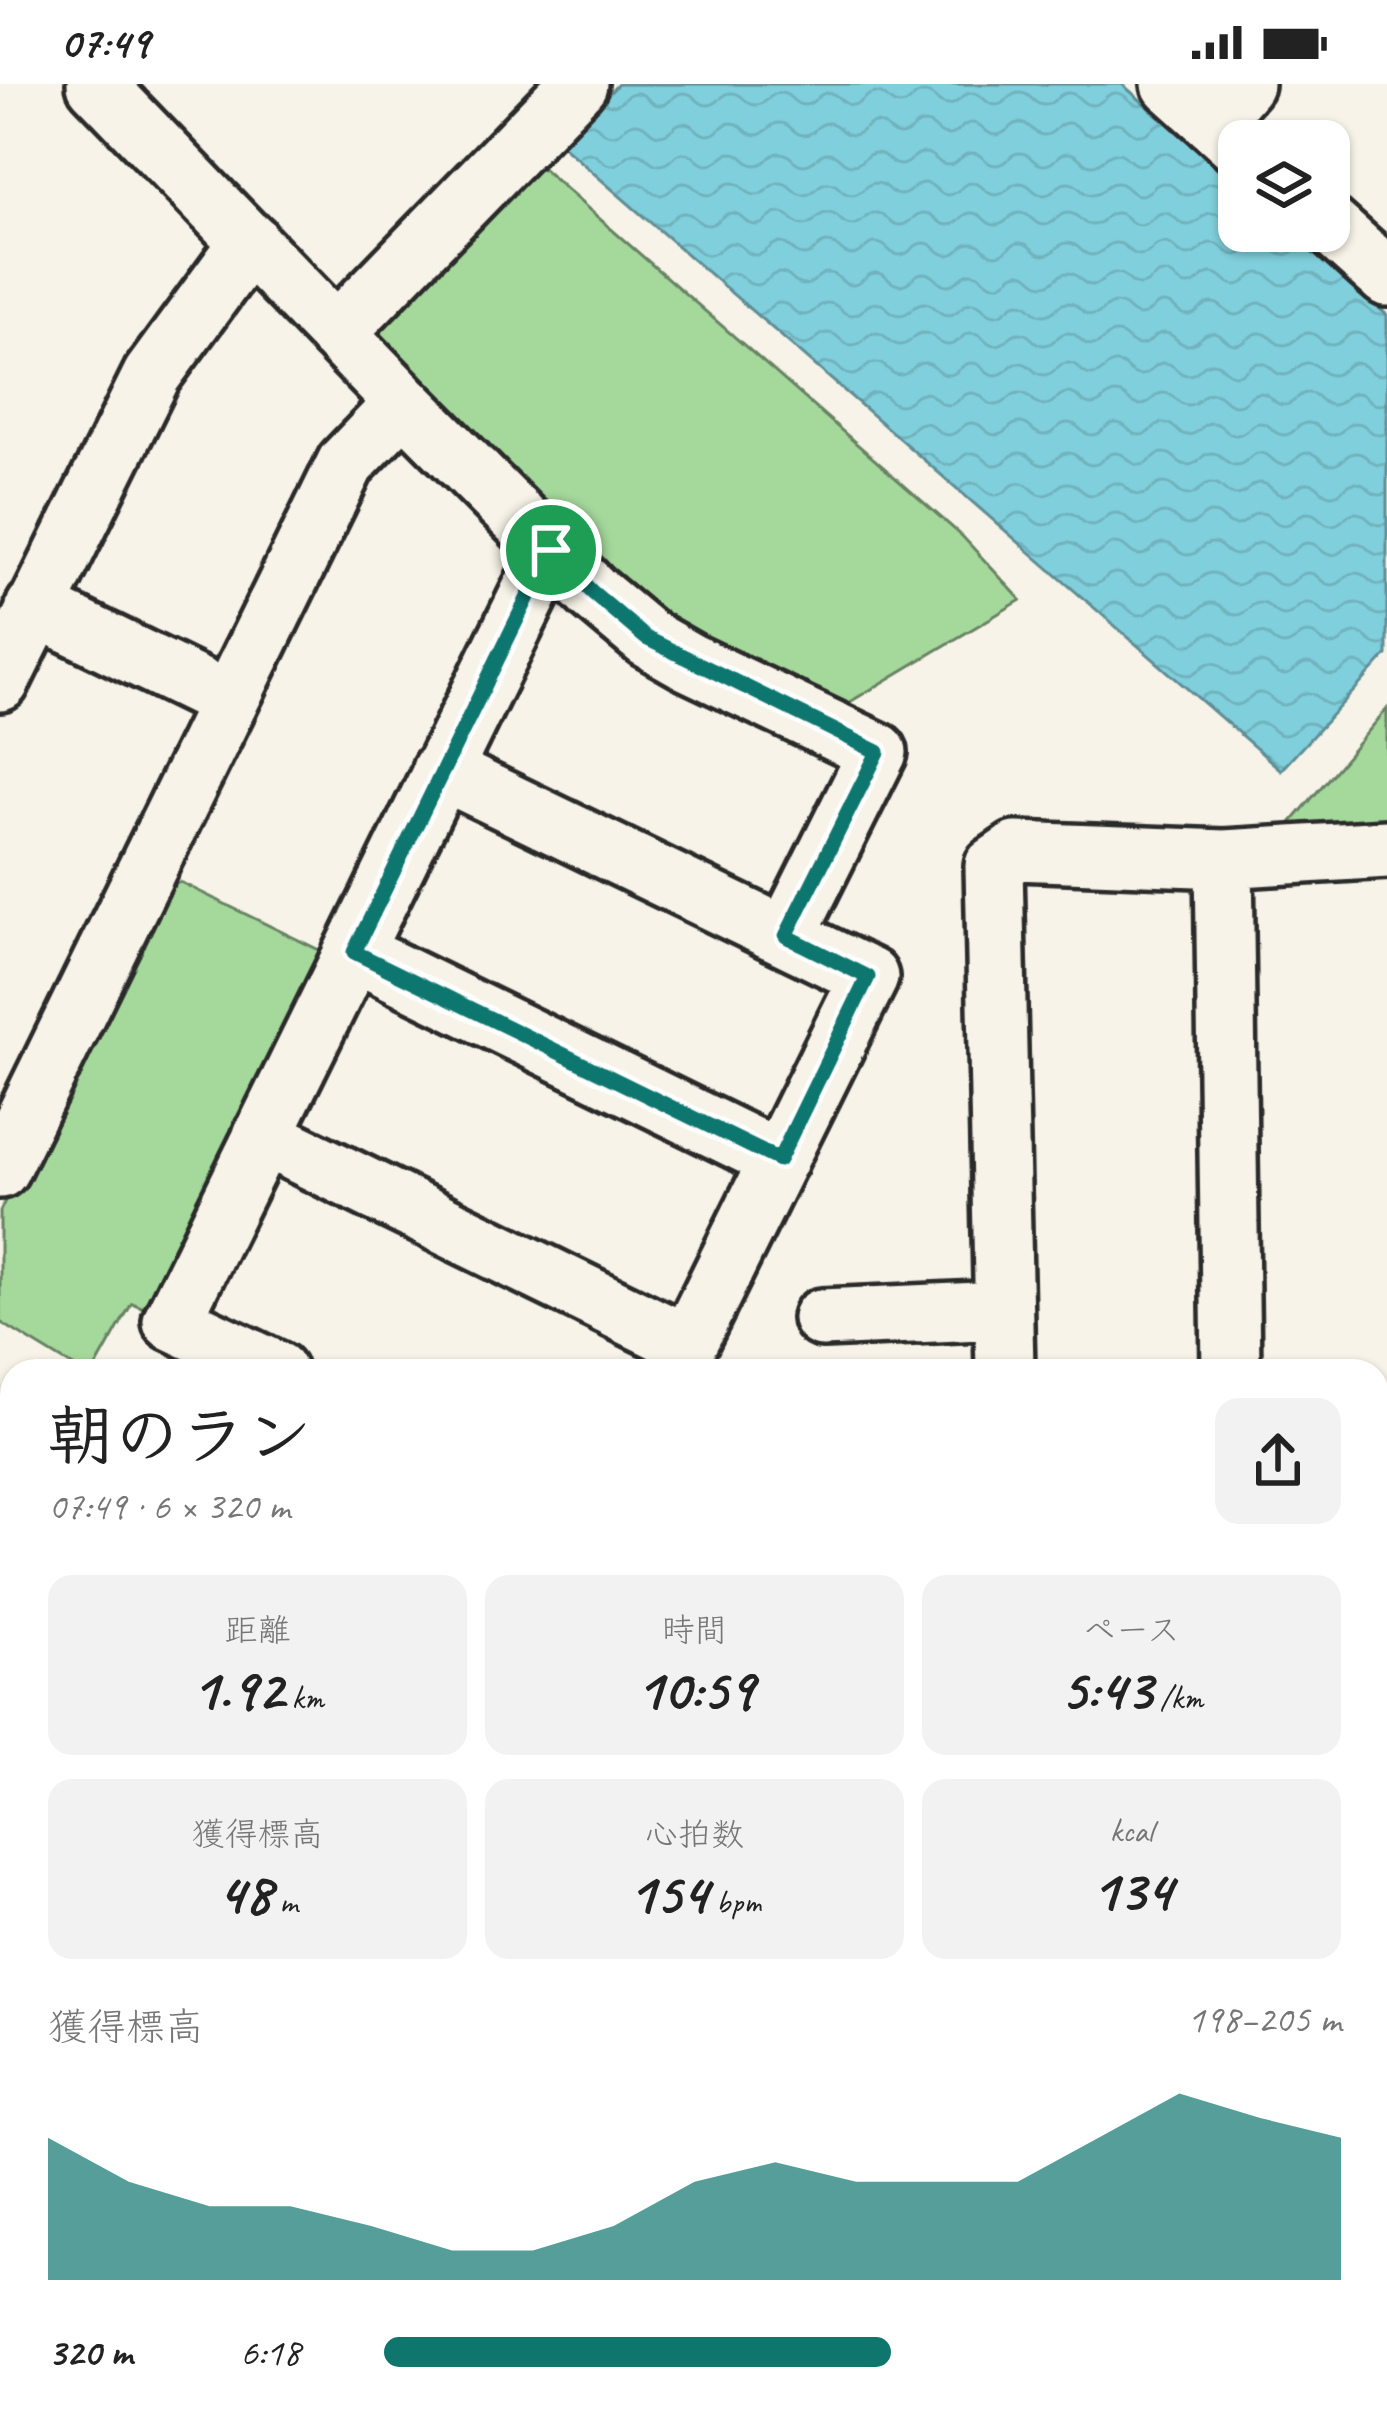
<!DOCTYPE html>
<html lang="ja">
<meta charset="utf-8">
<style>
body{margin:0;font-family:Caveat,"Klee One",sans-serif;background:#f2f2f2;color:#222;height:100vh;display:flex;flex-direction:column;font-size:45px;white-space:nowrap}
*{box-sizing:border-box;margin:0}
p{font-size:39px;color:#767676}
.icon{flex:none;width:66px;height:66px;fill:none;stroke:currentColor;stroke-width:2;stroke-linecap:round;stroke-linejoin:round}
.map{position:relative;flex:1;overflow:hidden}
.side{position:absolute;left:0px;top:1275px;width:1389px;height:1065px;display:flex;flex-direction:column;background:#fff;border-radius:36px 36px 0 0;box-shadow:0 3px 9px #0004}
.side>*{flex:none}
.fabs{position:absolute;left:1218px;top:36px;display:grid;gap:24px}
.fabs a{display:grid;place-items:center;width:132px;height:132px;border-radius:24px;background:#fff;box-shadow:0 3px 9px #0004;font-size:60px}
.pin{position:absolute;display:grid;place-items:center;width:102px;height:102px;color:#fff;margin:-51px;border:6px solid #fff;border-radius:50%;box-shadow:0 3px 12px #0007}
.round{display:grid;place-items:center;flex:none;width:126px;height:126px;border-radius:24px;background:#f2f2f2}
.overview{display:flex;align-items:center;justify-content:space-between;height:204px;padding:0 48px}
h1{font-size:66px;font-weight:800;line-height:90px}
.figures{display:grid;grid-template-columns:repeat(3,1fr);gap:18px;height:204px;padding:12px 48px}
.figures div{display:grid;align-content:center;border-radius:24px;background:#f2f2f2;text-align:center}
.figures b{font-size:60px;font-weight:800}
.figures small{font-size:33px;font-weight:400}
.figures p{font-size:33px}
.chart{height:336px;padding:24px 48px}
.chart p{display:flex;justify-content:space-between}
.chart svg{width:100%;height:216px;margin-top:12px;fill:#0f766e;opacity:.7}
ul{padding:0 48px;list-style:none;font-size:39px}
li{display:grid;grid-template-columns:192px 144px 1fr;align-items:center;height:90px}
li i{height:30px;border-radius:15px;background:#0f766e}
.status{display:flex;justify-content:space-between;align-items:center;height:84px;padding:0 60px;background:#fff;direction:ltr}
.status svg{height:33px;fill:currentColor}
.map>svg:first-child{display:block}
.park{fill:#a5d99c;stroke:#688264;stroke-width:3}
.water{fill:url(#water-waves);stroke:#5e8d95;stroke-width:3}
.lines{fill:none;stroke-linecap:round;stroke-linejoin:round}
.minor-casing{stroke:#2b2b2b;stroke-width:66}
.minor{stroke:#f7f3e8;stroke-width:57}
.route-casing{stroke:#fff;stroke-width:24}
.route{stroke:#0f766e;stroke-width:15}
</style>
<div class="status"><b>07:49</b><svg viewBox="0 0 49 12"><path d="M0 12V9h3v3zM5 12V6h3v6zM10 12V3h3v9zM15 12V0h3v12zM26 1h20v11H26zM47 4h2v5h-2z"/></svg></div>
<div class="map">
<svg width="1387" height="2338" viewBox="0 0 1387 2338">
<defs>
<pattern id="water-waves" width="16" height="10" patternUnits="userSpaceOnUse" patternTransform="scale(3)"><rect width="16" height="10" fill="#80cfdc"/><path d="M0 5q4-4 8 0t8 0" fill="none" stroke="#6fb2bd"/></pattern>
</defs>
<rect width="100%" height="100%" fill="#f7f3e8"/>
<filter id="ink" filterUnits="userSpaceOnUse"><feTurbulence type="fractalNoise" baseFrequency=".00833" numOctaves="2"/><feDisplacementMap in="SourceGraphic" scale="24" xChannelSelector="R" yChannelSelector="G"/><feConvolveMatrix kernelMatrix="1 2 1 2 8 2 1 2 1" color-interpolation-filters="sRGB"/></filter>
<g filter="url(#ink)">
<path class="park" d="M537 80 962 452 1021 516 833 628 623 515 369 259V241Z
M1387 625V745L1280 752Z
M180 798 321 867 146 1225 132 1219 94 1287H80L0 1238V1127L152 812Z"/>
<path class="water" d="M618 0H1122L1239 102V147H1291L1387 231V571L1281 686 560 60Z"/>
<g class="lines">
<defs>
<path id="minor" d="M96 0 404 319 592 508 647 554 689 578 878 668 786 852
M1171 0 1239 61
M1212 37 1244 0
M1329 141 1387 193
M336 249 578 0
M35 523 228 617
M0 598 152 291 250 157
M441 686 869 893 674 1287
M354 868 779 1076
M262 1052 687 1260
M0 1085 346 379 404 319
M822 1234 1003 1226
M277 1287 172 1237 551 466
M1005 1287 994 782 1016 767 1224 775
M1231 1287 1224 775 1387 765
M1377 1659 1387 1658
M0 1750 12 1731
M0 1838 8 1846 0 1880
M1377 2143 1387 2144
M0 2199 12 2198
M809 2328 810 2338
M323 2338V2328
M1016 2338V2328
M1246 2338V2328"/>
</defs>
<use href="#minor" class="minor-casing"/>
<use href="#minor" class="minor"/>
</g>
</g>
<g class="lines" filter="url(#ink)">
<defs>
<path id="route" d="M551 466 592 508 646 554 878 668 786 852 868 893 779 1076 354 868Z"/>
</defs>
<use href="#route" class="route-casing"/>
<use href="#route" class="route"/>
</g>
</svg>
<div class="fabs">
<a><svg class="icon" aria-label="layers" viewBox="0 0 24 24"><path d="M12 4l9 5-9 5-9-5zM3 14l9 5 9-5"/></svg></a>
</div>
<div class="pin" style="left:551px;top:466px;background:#1e9e55"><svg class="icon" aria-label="arrive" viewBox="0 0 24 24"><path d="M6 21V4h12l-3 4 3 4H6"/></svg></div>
<section class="side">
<div class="overview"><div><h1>朝のラン</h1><p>07:49 · 6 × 320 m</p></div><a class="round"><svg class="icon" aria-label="share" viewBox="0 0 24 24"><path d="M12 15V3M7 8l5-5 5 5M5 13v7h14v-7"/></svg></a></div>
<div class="figures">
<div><p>距離</p><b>1.92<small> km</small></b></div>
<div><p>時間</p><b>10:59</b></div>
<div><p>ペース</p><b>5:43<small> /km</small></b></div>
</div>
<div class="figures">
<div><p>獲得標高</p><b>48<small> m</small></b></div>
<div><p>心拍数</p><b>154<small> bpm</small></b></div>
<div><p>kcal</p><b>134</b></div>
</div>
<div class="chart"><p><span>獲得標高</span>198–205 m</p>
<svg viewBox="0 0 160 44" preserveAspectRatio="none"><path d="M0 44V15L10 24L20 29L30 29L40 33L50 38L60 38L70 33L80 24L90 20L100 24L110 24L120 24L130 15L140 6L150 11L160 15V44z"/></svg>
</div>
<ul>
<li><b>320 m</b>6:18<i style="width:53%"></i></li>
</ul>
</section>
</div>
